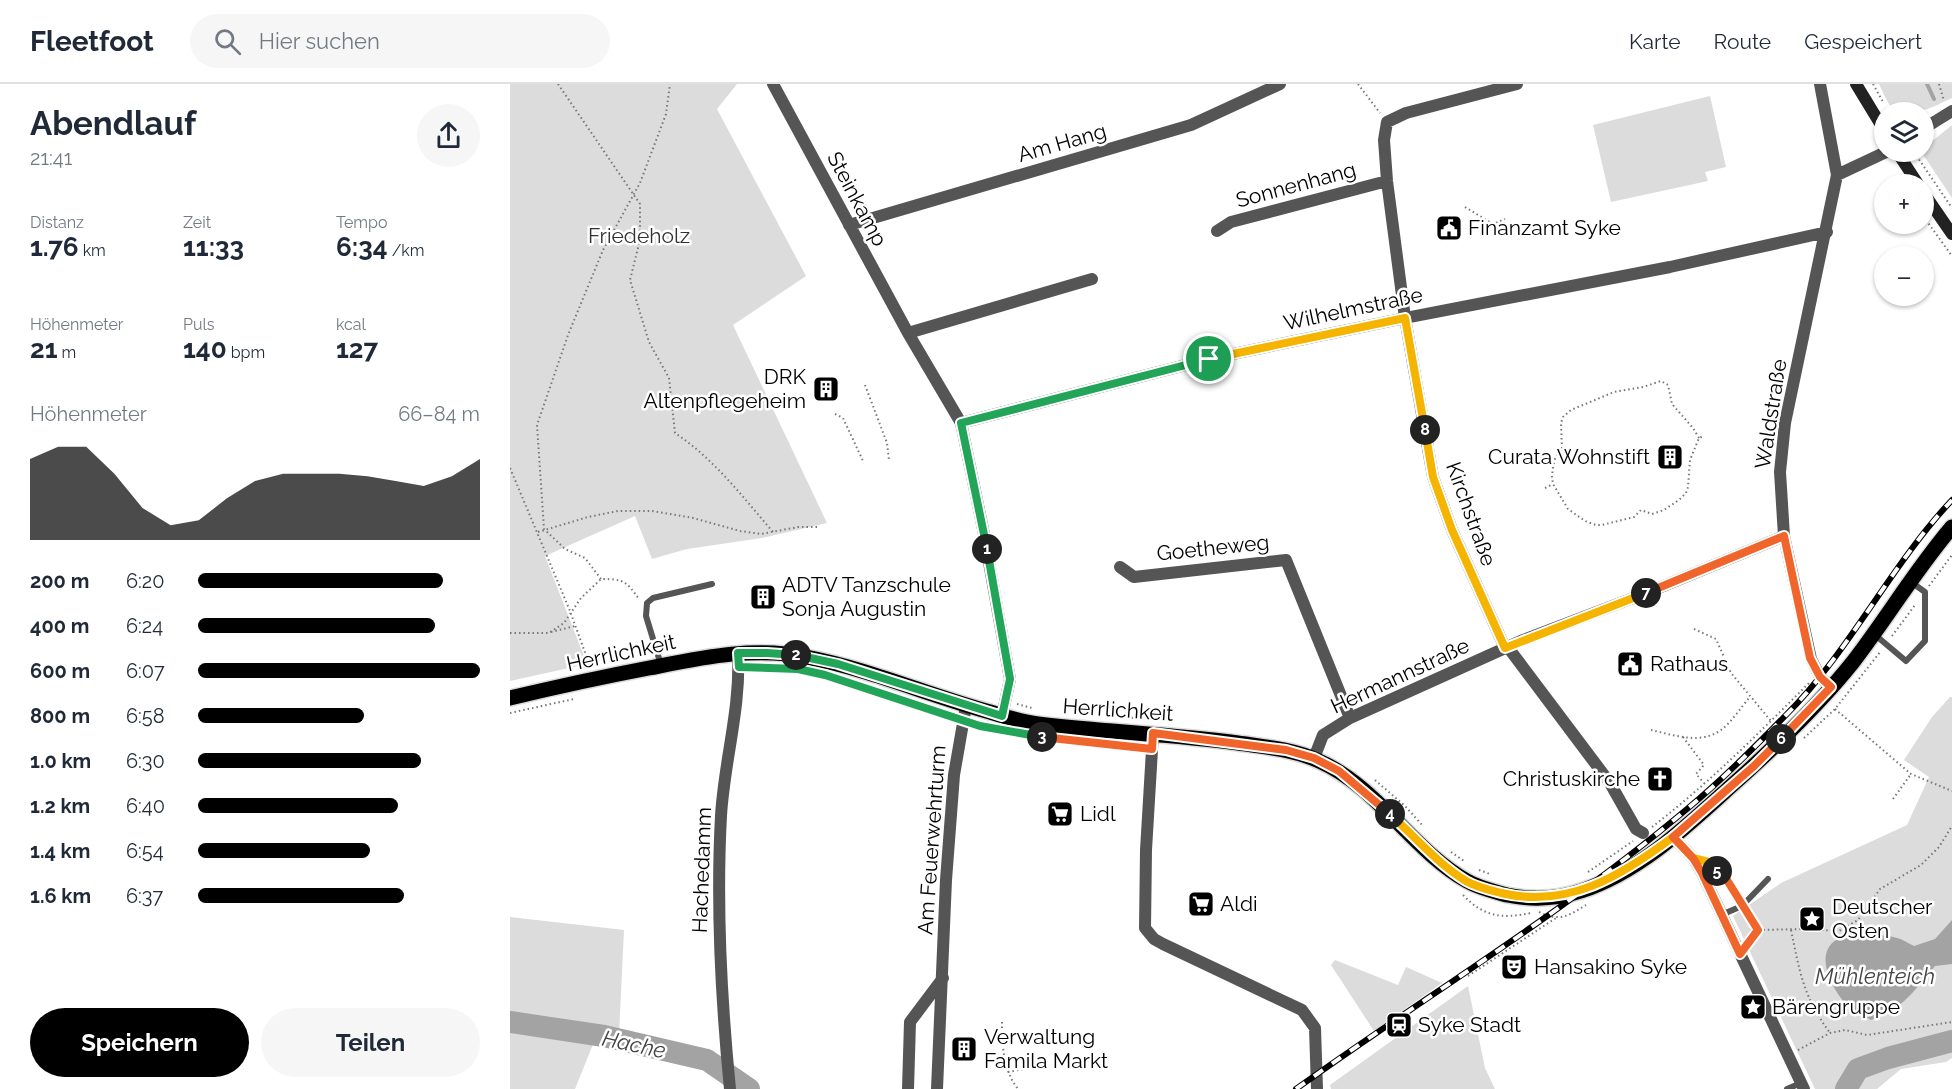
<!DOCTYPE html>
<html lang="de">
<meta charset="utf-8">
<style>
body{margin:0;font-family:Raleway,sans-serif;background:#f6f6f7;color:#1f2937;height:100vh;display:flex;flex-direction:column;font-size:22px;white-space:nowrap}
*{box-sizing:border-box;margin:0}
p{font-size:20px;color:#747a83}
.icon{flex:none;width:33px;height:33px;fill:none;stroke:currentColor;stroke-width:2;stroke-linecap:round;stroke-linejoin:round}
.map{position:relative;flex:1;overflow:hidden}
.drawer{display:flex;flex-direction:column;background:#fff;width:510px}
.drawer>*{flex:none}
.tools{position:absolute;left:1364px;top:18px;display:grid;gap:12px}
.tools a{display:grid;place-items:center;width:60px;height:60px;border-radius:50%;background:#fff;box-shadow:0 2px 4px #0004;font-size:30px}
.pin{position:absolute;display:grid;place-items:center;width:51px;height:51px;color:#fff;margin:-26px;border:3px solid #fff;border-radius:50%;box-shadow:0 2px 6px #0007}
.km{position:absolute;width:30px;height:30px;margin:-15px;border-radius:50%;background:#222;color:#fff;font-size:16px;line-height:30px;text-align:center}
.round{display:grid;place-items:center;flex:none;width:63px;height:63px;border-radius:32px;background:#f6f6f7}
.overview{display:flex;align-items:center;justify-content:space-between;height:102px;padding:0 30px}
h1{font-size:33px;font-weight:700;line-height:45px}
.metrics{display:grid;grid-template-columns:repeat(3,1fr);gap:9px;height:102px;padding:6px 30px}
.metrics div{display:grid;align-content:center}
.metrics b{font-size:26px;font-weight:700}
.metrics small{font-size:16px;font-weight:400}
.metrics p{font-size:16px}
.chart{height:168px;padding:12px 30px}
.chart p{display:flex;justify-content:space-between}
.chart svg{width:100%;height:108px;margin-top:6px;fill:#000;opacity:.7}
.button{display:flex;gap:12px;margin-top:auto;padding:12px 30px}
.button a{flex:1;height:69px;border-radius:36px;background:#000;color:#fff;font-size:24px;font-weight:700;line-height:69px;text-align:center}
.button a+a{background:#f6f6f7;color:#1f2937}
ul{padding:0 30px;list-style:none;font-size:20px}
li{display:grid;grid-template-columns:96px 72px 1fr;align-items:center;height:45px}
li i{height:15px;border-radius:8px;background:#000}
header{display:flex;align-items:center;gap:36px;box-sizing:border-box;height:84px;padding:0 30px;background:#fff;border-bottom:2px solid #e0e1e3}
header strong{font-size:28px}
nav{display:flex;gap:33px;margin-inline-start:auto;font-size:21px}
.search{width:420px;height:54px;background:#f6f6f7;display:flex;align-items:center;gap:15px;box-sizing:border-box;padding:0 21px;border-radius:33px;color:#747a83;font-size:22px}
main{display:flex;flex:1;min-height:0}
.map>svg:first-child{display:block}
.green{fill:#dcdcdc}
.water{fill:#a3a3a3}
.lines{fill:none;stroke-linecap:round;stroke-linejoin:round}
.stream{stroke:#a3a3a3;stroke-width:4}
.river{stroke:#a3a3a3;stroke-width:22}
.primary-casing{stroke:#dbdbdb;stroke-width:18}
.path{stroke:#777;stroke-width:2;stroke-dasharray:1.5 3;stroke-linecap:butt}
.lane{stroke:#555;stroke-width:6}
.street{stroke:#555;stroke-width:12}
.secondary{stroke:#222;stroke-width:12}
.primary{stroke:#000;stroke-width:15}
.rail-casing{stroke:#000;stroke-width:6}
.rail{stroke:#fff;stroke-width:4;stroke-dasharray:11;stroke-linecap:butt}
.split-1-casing{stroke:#fff;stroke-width:12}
.split-2-casing{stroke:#fff;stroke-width:12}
.split-3-casing{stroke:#fff;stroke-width:12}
.split-4-casing{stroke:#fff;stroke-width:12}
.split-5-casing{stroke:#fff;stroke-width:12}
.split-6-casing{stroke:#fff;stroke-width:12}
.split-7-casing{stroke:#fff;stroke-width:12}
.split-8-casing{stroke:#fff;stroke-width:12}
.split-9-casing{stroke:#fff;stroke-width:12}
.split-1{stroke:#22a559;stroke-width:8}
.split-2{stroke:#22a559;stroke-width:8}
.split-3{stroke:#22a559;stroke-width:8}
.split-4{stroke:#f0652b;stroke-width:8}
.split-5{stroke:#f5b400;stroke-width:8}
.split-6{stroke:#f0652b;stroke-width:8}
.split-7{stroke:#f0652b;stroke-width:8}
.split-8{stroke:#f5b400;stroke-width:8}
.split-9{stroke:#f5b400;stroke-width:8}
.labels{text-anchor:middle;stroke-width:5;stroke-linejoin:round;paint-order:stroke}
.street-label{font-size:21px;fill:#000;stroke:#fff}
.poi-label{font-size:21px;fill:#000;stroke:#fff;text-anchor:start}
.park-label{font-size:21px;fill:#333;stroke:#fff}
.water-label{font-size:22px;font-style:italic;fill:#444;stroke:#fff}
</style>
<header>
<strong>Fleetfoot</strong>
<div class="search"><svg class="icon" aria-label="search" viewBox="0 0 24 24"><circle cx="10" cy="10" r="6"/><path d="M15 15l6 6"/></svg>Hier suchen</div>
<nav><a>Karte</a><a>Route</a><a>Gespeichert</a></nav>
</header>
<main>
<section class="drawer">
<div class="overview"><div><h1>Abendlauf</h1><p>21:41</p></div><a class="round"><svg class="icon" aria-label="share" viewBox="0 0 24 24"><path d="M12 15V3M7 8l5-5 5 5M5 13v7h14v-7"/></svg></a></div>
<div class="metrics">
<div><p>Distanz</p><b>1.76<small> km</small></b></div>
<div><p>Zeit</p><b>11:33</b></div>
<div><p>Tempo</p><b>6:34<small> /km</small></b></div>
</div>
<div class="metrics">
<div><p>Höhenmeter</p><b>21<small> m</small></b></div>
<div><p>Puls</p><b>140<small> bpm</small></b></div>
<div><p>kcal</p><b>127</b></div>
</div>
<div class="chart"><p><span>Höhenmeter</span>66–84 m</p>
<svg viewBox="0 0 160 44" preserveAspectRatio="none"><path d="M0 44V11L10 6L20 6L30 17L40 31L50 38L60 36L70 27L80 20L90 17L100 17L110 17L120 18L130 20L140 22L150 18L160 11V44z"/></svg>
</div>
<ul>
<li><b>200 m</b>6:20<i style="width:87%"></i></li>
<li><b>400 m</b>6:24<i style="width:84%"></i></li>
<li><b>600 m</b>6:07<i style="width:100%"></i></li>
<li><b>800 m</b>6:58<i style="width:59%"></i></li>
<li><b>1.0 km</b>6:30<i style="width:79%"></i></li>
<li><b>1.2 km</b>6:40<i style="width:71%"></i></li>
<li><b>1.4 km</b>6:54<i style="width:61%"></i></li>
<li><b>1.6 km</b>6:37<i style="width:73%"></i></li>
</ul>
<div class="button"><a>Speichern</a><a>Teilen</a></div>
</section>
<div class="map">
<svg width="1442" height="1005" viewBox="0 0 1442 1005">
<rect width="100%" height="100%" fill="#fff"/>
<path class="green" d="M0 0H227L207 25 296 192 223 241 317 439 252 454 177 465 142 475 125 432 35 472 77 580 0 597Z
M1369 0H1442V14C1429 20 1396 38 1383 25 1377 19 1373 8 1369 0Z
M1200 12 1216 83 1195 88 1198 97 1101 118 1083 41Z
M1442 41V114L1414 72 1415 63Z
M1440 613H1442V974L1436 978 1391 985 1367 1005H1305L1223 832 1271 799 1397 741 1419 693 1394 676 1422 633Z
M0 833 114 846 109 951 86 953 65 1005H0Z
M825 876 888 901 896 883 932 899 864 947 821 881Z
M958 902 975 984 985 1005H821L820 1001Z"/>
<path class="water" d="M1442 836V880L1425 882C1404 906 1394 925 1361 936 1354 932 1343 928 1337 921 1323 907 1303 871 1326 856 1337 848 1374 850 1387 854 1392 855 1398 859 1404 862L1425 855Z"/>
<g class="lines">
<path class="stream" d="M1417 0 1424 15"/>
<path class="river" d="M0 938 94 952 197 976 239 1005
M1336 1005 1348 985 1378 974 1442 957"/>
<defs>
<path id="primary" d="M0 614C46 603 92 593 139 584 190 574 243 562 296 573 359 585 418 611 480 628 496 633 512 638 528 640 595 648 661 650 728 659 755 663 783 665 809 677 868 703 902 766 957 797 969 804 983 807 997 811 1021 816 1047 815 1071 807 1129 788 1176 743 1220 703 1264 664 1307 623 1343 578 1377 534 1406 485 1442 443"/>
</defs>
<use href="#primary" class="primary-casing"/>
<path class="path" d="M48 0 130 120V156L120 196 139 258 159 294 165 349C204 375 232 412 263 448
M848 0 870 29
M1363 0 1373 18
M1429 0 1434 17
M1404 68 1442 124
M955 123 983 140 995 135
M1416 136 1442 172
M355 301 377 359 379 376
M325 330 333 334 354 379
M1189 354 1183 344 1162 320 1158 301 1151 297 1133 303 1104 308 1061 326 1053 333 1051 339 1052 365 1045 375 1043 383 1042 393 1043 400 1058 425 1075 437 1086 441H1092L1124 433 1131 426 1142 430 1154 426 1169 416 1176 409 1178 403 1180 376 1189 354 1194 352
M0 384 60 527 77 574 79 584
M1035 404 1043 400
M28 448 78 433 108 427H142L183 434 230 447 251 450 288 443H309
M91 495 75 474 55 465 34 445 27 341 58 251 93 166 130 99 156 30 160 0
M1419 502 1442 471
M1184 545 1206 555 1221 589 1261 637
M41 548 65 542
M0 549H39L54 539 71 514 91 495C114 495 116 497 129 515
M1382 552 1405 521
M360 606 443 633
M507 620 522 624
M1325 625 1401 690 1442 707
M0 629 64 615
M608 632 623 634
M466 640 478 643
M1141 646C1164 651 1190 661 1211 646 1222 638 1231 623 1240 613
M1173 653 1194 681 1186 690 1194 699
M1294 654 1325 625 1371 567
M865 696 895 722 913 742
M1383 715 1401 690
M1142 743C1198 700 1249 649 1299 599
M941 768 954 777
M1203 783 1217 797 1227 813
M969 786 980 790
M1078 788 1123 757
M953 811C974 833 992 835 1021 829
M1029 828C1051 838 1058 832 1076 821
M1236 828 1248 846
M1281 846C1290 889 1293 912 1320 949
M1238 860 1248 846 1293 845 1329 847 1348 836 1370 805 1411 781 1429 763 1442 742
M958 892 1046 834
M492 938C492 961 493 986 508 1005
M1288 966 1320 949 1335 946 1357 951 1442 938
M498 988 529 982"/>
<path class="lane" d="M1364 550 1396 577 1415 557V508L1401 498
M151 581 136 532 137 519 143 514 202 500
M1211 831 1232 822 1258 795
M1277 1005 1291 999"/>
<path class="street" d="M263 0 398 249 451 339 473 445 500 595 492 632
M1310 0 1327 91
M1413 45 1442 27
M339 141 681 41 770 0
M707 147 721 138 877 97
M398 249 582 195
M451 339 699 275 895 234 1160 183 1317 148
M610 483 624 493 776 476 840 634
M995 564 942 446 923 393 895 234 877 97 874 56 877 38 896 29 1007 0
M995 564 1000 566 1100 699 1126 745 1133 749
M1321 603 1310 593 1301 575 1274 452 1270 388 1275 339 1327 91 1376 68
M643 649 636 766 635 844 644 855 653 860 792 926 805 944 807 1005
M804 674 813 651 840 634 1013 556 1139 508 1274 452
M1163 753 1183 774 1192 789 1294 1005
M220 1005C211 914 206 824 211 732 214 678 231 624 228 569
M398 1005 400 938 433 894
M427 1005 436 796 444 691 456 622"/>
<path class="secondary" d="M1346 0 1374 46
M1387 68 1408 100
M1413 108 1442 150"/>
<use href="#primary" class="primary"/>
<defs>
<path id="rail" d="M786 1005C916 912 1055 828 1177 725 1212 696 1244 664 1276 631 1340 567 1380 482 1442 416"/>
</defs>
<use href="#rail" class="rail-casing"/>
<use href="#rail" class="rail"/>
</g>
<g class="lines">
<defs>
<path id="split-1" d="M477 465 451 339 699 275"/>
<path id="split-2" d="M286 571 328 580 492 632 500 595 477 465"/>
<path id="split-3" d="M286 571 257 569H228L229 583 288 585 315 591 470 642 532 653"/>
<path id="split-4" d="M532 653 642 665 643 649 776 666 804 674 829 687 880 730"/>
<path id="split-5" d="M880 730C905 753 927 779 956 797 966 803 979 806 991 809 1058 825 1111 792 1163 753L1183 774 1199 778 1207 787"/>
<path id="split-6" d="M1207 787 1217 796 1248 846 1230 870 1192 789 1183 774 1163 753 1244 682 1271 655"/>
<path id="split-7" d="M1136 509 1274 452 1300 574 1310 593 1321 603 1271 655"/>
<path id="split-8" d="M915 346 923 393 942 446 995 564 1136 509"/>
<path id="split-9" d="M699 275 895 234 915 346"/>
</defs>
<use href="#split-1" class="split-1-casing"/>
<use href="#split-2" class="split-2-casing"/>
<use href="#split-3" class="split-3-casing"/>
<use href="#split-4" class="split-4-casing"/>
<use href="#split-5" class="split-5-casing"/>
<use href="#split-6" class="split-6-casing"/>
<use href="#split-7" class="split-7-casing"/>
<use href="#split-8" class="split-8-casing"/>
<use href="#split-9" class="split-9-casing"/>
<use href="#split-1" class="split-1"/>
<use href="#split-2" class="split-2"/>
<use href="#split-3" class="split-3"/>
<use href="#split-4" class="split-4"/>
<use href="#split-5" class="split-5"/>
<use href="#split-6" class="split-6"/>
<use href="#split-7" class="split-7"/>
<use href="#split-8" class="split-8"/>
<use href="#split-9" class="split-9"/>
</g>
<defs>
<symbol id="civic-square" viewBox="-11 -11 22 22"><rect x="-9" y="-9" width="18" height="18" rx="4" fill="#000" stroke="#fff"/><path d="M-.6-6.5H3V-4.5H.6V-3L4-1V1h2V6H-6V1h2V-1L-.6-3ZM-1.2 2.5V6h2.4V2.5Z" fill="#fff"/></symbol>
<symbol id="building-square" viewBox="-11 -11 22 22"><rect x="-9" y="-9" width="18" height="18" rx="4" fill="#000" stroke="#fff"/><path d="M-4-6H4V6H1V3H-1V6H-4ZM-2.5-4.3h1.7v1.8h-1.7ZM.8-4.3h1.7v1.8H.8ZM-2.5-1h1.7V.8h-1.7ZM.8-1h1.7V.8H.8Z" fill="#fff"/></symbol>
<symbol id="church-square" viewBox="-11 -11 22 22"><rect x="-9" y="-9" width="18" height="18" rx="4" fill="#000" stroke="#fff"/><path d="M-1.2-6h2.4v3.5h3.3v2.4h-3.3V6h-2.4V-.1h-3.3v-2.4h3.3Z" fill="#fff"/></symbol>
<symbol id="supermarket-square" viewBox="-11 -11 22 22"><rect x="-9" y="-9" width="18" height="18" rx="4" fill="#000" stroke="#fff"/><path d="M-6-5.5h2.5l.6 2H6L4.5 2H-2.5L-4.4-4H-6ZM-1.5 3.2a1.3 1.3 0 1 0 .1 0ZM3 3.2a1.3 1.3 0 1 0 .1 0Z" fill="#fff"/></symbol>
<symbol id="sight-square" viewBox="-11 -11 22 22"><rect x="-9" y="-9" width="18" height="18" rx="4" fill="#000" stroke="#fff"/><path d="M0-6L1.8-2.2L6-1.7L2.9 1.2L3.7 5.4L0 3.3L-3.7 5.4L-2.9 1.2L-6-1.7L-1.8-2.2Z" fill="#fff"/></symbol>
<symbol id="theatre-square" viewBox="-11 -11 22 22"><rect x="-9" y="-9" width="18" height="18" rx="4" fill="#000" stroke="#fff"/><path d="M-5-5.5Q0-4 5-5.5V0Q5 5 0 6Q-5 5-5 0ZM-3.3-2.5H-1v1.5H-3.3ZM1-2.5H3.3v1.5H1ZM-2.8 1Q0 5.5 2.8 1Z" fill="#fff"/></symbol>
<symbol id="station-square" viewBox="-11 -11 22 22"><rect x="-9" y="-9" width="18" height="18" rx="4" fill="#000" stroke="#fff"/><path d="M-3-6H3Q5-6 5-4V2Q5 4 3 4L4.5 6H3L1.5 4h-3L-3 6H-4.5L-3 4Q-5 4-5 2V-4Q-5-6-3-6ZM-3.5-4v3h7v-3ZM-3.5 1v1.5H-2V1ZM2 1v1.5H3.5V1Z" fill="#fff"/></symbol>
</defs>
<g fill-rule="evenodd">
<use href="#civic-square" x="924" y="129" width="30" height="30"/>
<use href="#building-square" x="301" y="290" width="30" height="30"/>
<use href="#building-square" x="1145" y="358" width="30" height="30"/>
<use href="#building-square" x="238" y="498" width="30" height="30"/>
<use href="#civic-square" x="1105" y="565" width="30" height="30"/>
<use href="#church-square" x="1135" y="680" width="30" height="30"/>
<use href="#supermarket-square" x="535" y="715" width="30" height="30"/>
<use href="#supermarket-square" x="676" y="805" width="30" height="30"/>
<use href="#sight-square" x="1287" y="820" width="30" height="30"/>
<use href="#theatre-square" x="989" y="868" width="30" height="30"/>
<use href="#sight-square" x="1228" y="908" width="30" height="30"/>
<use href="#station-square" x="874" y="926" width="30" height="30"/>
<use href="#building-square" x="439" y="950" width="30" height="30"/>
</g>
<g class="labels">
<g class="street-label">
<text transform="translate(552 59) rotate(-16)" y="7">Am Hang</text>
<text transform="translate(786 101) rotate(-15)" y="7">Sonnenhang</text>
<text transform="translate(347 115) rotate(62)" y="7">Steinkamp</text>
<text transform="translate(843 225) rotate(-12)" y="7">Wilhelmstraße</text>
<text transform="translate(1261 330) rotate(-81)" y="7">Waldstraße</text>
<text transform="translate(961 430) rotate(70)" y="7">Kirchstraße</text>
<text transform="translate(703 464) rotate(-6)" y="7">Goetheweg</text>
<text transform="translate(111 569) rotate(-12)" y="7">Herrlichkeit</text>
<text transform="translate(890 592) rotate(-25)" y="7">Hermannstraße</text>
<text transform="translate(608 626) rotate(4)" y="7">Herrlichkeit</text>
<text transform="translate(422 756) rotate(-86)" y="7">Am Feuerwehrturm</text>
<text transform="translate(192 786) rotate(-88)" y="7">Hachedamm</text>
</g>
<g class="poi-label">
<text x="958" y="151">Finanzamt Syke</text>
<text x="296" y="300" text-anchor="end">DRK<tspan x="296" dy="24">Altenpflegeheim</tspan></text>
<text x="1140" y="380" text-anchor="end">Curata Wohnstift</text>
<text x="272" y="508">ADTV Tanzschule<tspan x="272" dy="24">Sonja Augustin</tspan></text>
<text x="1140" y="587">Rathaus</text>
<text x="1130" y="702" text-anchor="end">Christuskirche</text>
<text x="570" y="737">Lidl</text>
<text x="710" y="827">Aldi</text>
<text x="1322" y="830">Deutscher<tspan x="1322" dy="24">Osten</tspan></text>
<text x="1024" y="890">Hansakino Syke</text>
<text x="1262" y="930">Bärengruppe</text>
<text x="908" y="948">Syke Stadt</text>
<text x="474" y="960">Verwaltung<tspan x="474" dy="24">Famila Markt</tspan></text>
</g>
<g class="park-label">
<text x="129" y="159">Friedeholz</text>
</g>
<g class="water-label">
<text x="1365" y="900">Mühlenteich</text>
<text transform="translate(124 960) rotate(12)" y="8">Hache</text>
</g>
</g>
</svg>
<div class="tools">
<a><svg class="icon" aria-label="layers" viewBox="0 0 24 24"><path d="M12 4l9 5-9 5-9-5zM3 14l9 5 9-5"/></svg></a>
<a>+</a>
<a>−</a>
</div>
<div class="pin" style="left:699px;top:275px;background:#1e9e55"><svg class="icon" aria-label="arrive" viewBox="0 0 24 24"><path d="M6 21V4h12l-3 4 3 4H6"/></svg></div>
<b class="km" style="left:477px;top:465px">1</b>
<b class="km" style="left:286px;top:571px">2</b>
<b class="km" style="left:532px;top:653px">3</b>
<b class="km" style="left:880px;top:730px">4</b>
<b class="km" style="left:1207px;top:787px">5</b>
<b class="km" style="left:1271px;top:655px">6</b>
<b class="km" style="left:1136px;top:509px">7</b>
<b class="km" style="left:915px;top:346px">8</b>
</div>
</main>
